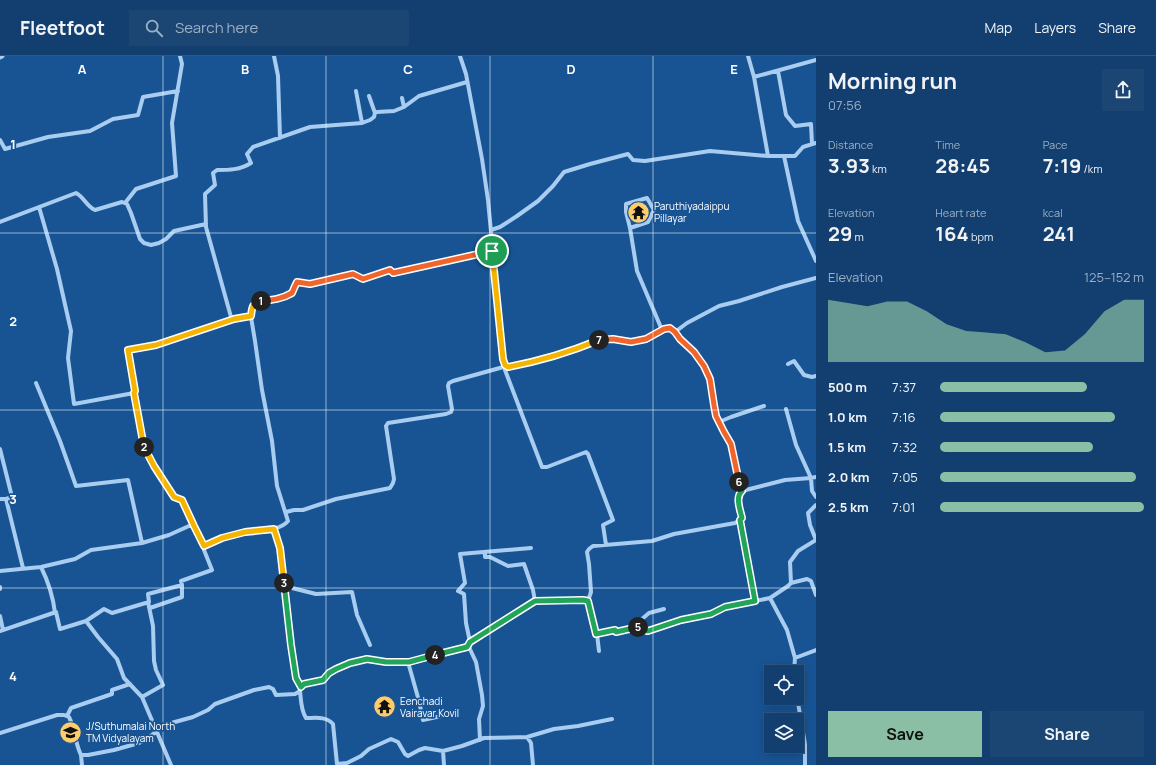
<!DOCTYPE html>
<meta charset="utf-8">
<style>
body{margin:0;font-family:Manrope,sans-serif;background:#1b4674;color:#f1f3f6;height:100vh;display:flex;flex-direction:column;font-size:15px;white-space:nowrap}
*{box-sizing:border-box;margin:0}
p{font-size:13px;color:#9cafc3}
.icon{flex:none;width:22px;height:22px;fill:none;stroke:currentColor;stroke-width:2;stroke-linecap:round;stroke-linejoin:round}
.map{position:relative;flex:1;overflow:hidden}
.sheet{display:flex;flex-direction:column;background:#123f6f;width:340px}
.sheet>*{flex:none}
.controls{position:absolute;left:764px;top:609px;display:grid;gap:8px}
.controls a{display:grid;place-items:center;width:40px;height:40px;border-radius:0px;background:#123f6f;box-shadow:0 2px 10px #0003,0 0 0 1px #315882;font-size:20px}
.pin{position:absolute;display:grid;place-items:center;width:34px;height:34px;color:#fff;margin:-17px;border:2px solid #fff;border-radius:50%;box-shadow:0 1px 4px #0007}
.km{position:absolute;width:20px;height:20px;margin:-10px;border-radius:50%;background:#222;color:#fff;font-size:11px;line-height:20px;text-align:center}
.round{display:grid;place-items:center;flex:none;width:42px;height:42px;border-radius:0px;background:#1b4674}
.headline{display:flex;align-items:center;justify-content:space-between;height:68px;padding:0 12px}
h1{font-size:22px;font-weight:700;line-height:30px}
.stats{display:grid;grid-template-columns:repeat(3,1fr);gap:6px;height:68px;padding:4px 12px}
.stats div{display:grid;align-content:center}
.stats b{font-size:20px;font-weight:700}
.stats small{font-size:11px;font-weight:400}
.stats p{font-size:11px}
.chart{height:112px;padding:8px 12px}
.chart p{display:flex;justify-content:space-between}
.chart svg{width:100%;height:72px;margin-top:4px;fill:#8abfa5;opacity:.7}
.action{display:flex;gap:8px;margin-top:auto;padding:8px 12px}
.action a{flex:1;height:46px;border-radius:0px;background:#8abfa5;color:#111;font-size:16px;font-weight:700;line-height:46px;text-align:center}
.action a+a{background:#1b4674;color:#f1f3f6}
ul{padding:0 12px;list-style:none;font-size:13px}
li{display:grid;grid-template-columns:64px 48px 1fr;align-items:center;height:30px}
li i{height:10px;border-radius:5px;background:#8abfa5}
header{display:flex;align-items:center;gap:24px;box-sizing:border-box;height:56px;padding:0 20px;background:#123f6f;border-bottom:1px solid #315882}
header strong{font-size:19px}
nav{display:flex;gap:22px;margin-inline-start:auto;font-size:14px}
.search{width:280px;height:36px;background:#1b4674;display:flex;align-items:center;gap:10px;box-sizing:border-box;padding:0 14px;border-radius:0px;color:#9cafc3;font-size:15px}
main{display:flex;flex:1;min-height:0}
.map>svg:first-child{display:block}
.lines{fill:none;stroke-linecap:round;stroke-linejoin:round}
.minor{stroke:#a9cdf0;stroke-width:4}
.tertiary{stroke:#a9cdf0;stroke-width:5}
.split-1-casing{stroke:#fff;stroke-width:8}
.split-2-casing{stroke:#fff;stroke-width:8}
.split-3-casing{stroke:#fff;stroke-width:8}
.split-4-casing{stroke:#fff;stroke-width:8}
.split-5-casing{stroke:#fff;stroke-width:8}
.split-6-casing{stroke:#fff;stroke-width:8}
.split-7-casing{stroke:#fff;stroke-width:8}
.split-8-casing{stroke:#fff;stroke-width:8}
.split-1{stroke:#f0652b;stroke-width:5}
.split-2{stroke:#f5b400;stroke-width:5}
.split-3{stroke:#f5b400;stroke-width:5}
.split-4{stroke:#22a559;stroke-width:5}
.split-5{stroke:#22a559;stroke-width:5}
.split-6{stroke:#22a559;stroke-width:5}
.split-7{stroke:#f0652b;stroke-width:5}
.split-8{stroke:#f5b400;stroke-width:5}
.grid{fill:none;stroke:#fff;stroke-width:1;stroke-opacity:0.55}
.labels{text-anchor:middle;stroke-width:3.5;stroke-linejoin:round;paint-order:stroke}
.poi-label{font-size:10px;fill:#fff;stroke:#185494;text-anchor:start}
.grid-label{font-size:13px;text-anchor:middle;font-weight:bold;fill:#fff;stroke:#185494;stroke-width:3.5;stroke-linejoin:round;paint-order:stroke}
</style>
<header>
<strong>Fleetfoot</strong>
<div class="search"><svg class="icon" aria-label="search" viewBox="0 0 24 24"><circle cx="10" cy="10" r="6"/><path d="M15 15l6 6"/></svg>Search here</div>
<nav><a>Map</a><a>Layers</a><a>Share</a></nav>
</header>
<main>
<div class="map">
<svg width="816" height="709" viewBox="0 0 816 709">
<rect width="100%" height="100%" fill="#185494"/>
<g class="lines">
<path class="minor" d="M274 0 278 20 280 82
M460 0 466 18 482 103 488 144 503 303 505 309 508 311C532 306 554 300 577 293 584 290 592 286 599 284 613 280 626 287 639 284 650 282 659 274 670 272L675 276 687 267 719 250 739 245 782 231 816 222
M748 0 754 21 768 100
M778 15 786 59 795 70 811 68 812 88
M754 21 816 4
M356 35 362 67
M369 40 375 57
M402 42 404 51
M0 84 5 93 48 81 90 75 113 63 138 59 143 41 178 35
M784 100 798 165 816 205
M125 147 136 133 176 120 172 67 182 8 180 0
M39 151 57 213 71 275 68 302 74 348 134 337 143 389 154 410 174 441 182 444 194 470
M0 166 76 137C85 142 86 150 95 154L122 146 127 148 131 157 140 183 144 187 151 189 159 187 166 183 174 175 206 168
M630 172 648 166 654 154 647 142 626 148V156L630 172 637 215 662 274
M491 174 500 171 517 160 538 145 553 130 564 116 590 108 628 98 633 104 645 105 710 95 768 100H795L803 91 816 87
M251 261 234 263 231 261 206 171 205 138 215 129 213 117 217 114C229 114 240 114 251 107L247 98 253 91 310 71 362 67 370 64 374 61 375 57 377 56 394 55 404 51 419 40 467 26
M675 276 680 283 694 296 704 309 710 323 714 349 716 360 724 375 731 388 737 414 740 432 742 435
M788 308 794 305 804 319 812 321 816 320
M36 327 60 385 76 430 128 424 142 487
M134 337 135 335 128 294 156 289 234 263
M786 353 796 389 811 422 812 435 816 441
M719 366 731 361 764 350
M0 393 12 441 6 443 23 512
M0 443H6
M286 456 294 454H303L336 443 390 432 393 427 394 423 386 370 388 367 446 358 451 356 452 353 448 330 449 327 453 325 507 310 505 314 542 411H547L586 396 588 398 613 464 603 469 606 489
M740 464 755 545
M274 473 280 492 291 589 297 622 301 631
M485 496V501H490L508 510 524 508 533 534 535 545
M41 511C48 525 53 540 55 557
M0 515 41 511 75 503 91 494 142 487 169 479 189 470H194L204 490C217 485 229 480 243 477 256 474 279 476 288 465L277 430 272 385 262 334 255 285 251 261 252 250 256 246 262 244 269 245 287 240 292 237 295 230 297 226 310 227 353 218 363 223 390 214 393 217 492 195
M791 527 790 506 798 495 816 484 810 469 808 457 816 449
M284 530 316 538 352 536 357 559 370 589
M0 531V533
M770 542 787 574 795 602 794 616
M583 544 588 545 597 578 599 595
M150 552 182 541V529
M0 560 3 574
M86 565 98 581 117 603 124 622 142 641 171 709
M641 571 643 574 648 575 681 564 711 558 725 551 770 542 788 530 791 527 807 523 811 525 816 539
M0 575 56 556 60 573 86 565 104 553 112 557 149 546 148 538 182 529 181 525 212 514 204 494V490
M597 578 615 574 616 576 641 571 642 563 649 557 664 553
M470 586 466 567 464 538 458 535 465 527 460 498 531 492
M468 589 476 606 482 639 483 650 479 663 480 684
M795 602 816 594
M408 606 419 645 423 664 455 657
M300 635C301 644 301 655 306 662 316 662 326 660 333 668L337 708 347 707 361 700 369 693 391 683 398 686 405 698 408 700 419 694 425 692 443 695 462 690 484 682 527 681 554 673 578 670 612 663
M142 641 163 629 156 614 154 605 153 570 148 546
M797 641 805 688V709
M67 660 71 652 112 638V634L130 628
M0 677 57 659H64L69 661C75 673 75 687 81 699H88L114 694 139 687 147 683 164 669 193 661 208 654 215 648 254 634 269 631 273 633 276 639 295 638 300 635 301 631 303 628 323 624 329 617 336 613 350 607 367 603 386 606H409L465 592 467 591 470 586 490 574 535 545H568L583 544 589 542 591 536 589 508 587 496 589 493 593 490 652 485 674 478 735 467 740 464 742 462C740 453 735 441 742 435L785 424 811 422 816 421
M527 681 531 687 533 709
M443 695 444 709
M81 699 82 709"/>
<path class="tertiary" d="M0 1 2 0"/>
</g>
<g class="lines">
<defs>
<path id="split-1" d="M261 245C272 244 282 243 292 237L295 230 297 226 310 228 353 218 363 223 390 214 393 217 492 195"/>
<path id="split-2" d="M144 391 134 337 135 335 128 294 156 289 234 263 251 260C252 252 252 247 261 245"/>
<path id="split-3" d="M144 391 154 410 174 441 182 444 194 470 204 490 222 482 245 476 274 473 280 492 284 527"/>
<path id="split-4" d="M284 527 291 589 296 622 301 631 304 628 323 624 329 617 336 613 350 607 367 603 386 606H409L435 599"/>
<path id="split-5" d="M435 599 467 591 470 586 535 545 583 544 588 545 596 578 615 574 616 576 638 571"/>
<path id="split-6" d="M638 571H641L643 574 648 575 681 564 711 558 725 551 755 545 740 464 742 462C740 453 735 441 742 435L740 432 739 426"/>
<path id="split-7" d="M599 284 613 283 631 286 646 283 664 273 670 272 675 276 680 283 694 296 704 310 710 323 714 349 716 360 724 376 731 388 739 426"/>
<path id="split-8" d="M492 195 503 303 505 309 508 311C540 305 570 296 599 284"/>
</defs>
<use href="#split-1" class="split-1-casing"/>
<use href="#split-2" class="split-2-casing"/>
<use href="#split-3" class="split-3-casing"/>
<use href="#split-4" class="split-4-casing"/>
<use href="#split-5" class="split-5-casing"/>
<use href="#split-6" class="split-6-casing"/>
<use href="#split-7" class="split-7-casing"/>
<use href="#split-8" class="split-8-casing"/>
<use href="#split-1" class="split-1"/>
<use href="#split-2" class="split-2"/>
<use href="#split-3" class="split-3"/>
<use href="#split-4" class="split-4"/>
<use href="#split-5" class="split-5"/>
<use href="#split-6" class="split-6"/>
<use href="#split-7" class="split-7"/>
<use href="#split-8" class="split-8"/>
</g>
<path class="grid" d="M163 0V709M326 0V709M490 0V709M653 0V709M0 177H816M0 354H816M0 532H816"/>
<defs>
<symbol id="temple-disc" viewBox="-11 -11 22 22"><circle r="9.5" fill="#ffcc68" stroke="#185494"/><path d="M0-6L5-2H3V0L6.5 2.5H4V6H1.5V3h-3V6H-4V2.5H-6.5L-3 0V-2H-5Z" fill="#111"/></symbol>
<symbol id="school-disc" viewBox="-11 -11 22 22"><circle r="9.5" fill="#ffcc68" stroke="#185494"/><path d="M0-5L7-2L0 1L-7-2ZM-4 1L0 2.5L4 1V4Q0 6-4 4Z" fill="#111"/></symbol>
</defs>
<g fill-rule="evenodd">
<use href="#temple-disc" x="626" y="144" width="25" height="25"/>
<use href="#temple-disc" x="372" y="638" width="25" height="25"/>
<use href="#school-disc" x="58" y="664" width="25" height="25"/>
</g>
<g class="labels">
<g class="poi-label">
<text x="654" y="154">Paruthiyadaippu<tspan x="654" dy="12">Pillayar</tspan></text>
<text x="400" y="649">Eenchadi<tspan x="400" dy="12">Vairavar Kovil</tspan></text>
<text x="86" y="674">J/Suthumalai North<tspan x="86" dy="12">TM Vidyalayam</tspan></text>
</g>
</g>
<g class="grid-label">
<text x="82" y="18">A</text>
<text x="245" y="18">B</text>
<text x="408" y="18">C</text>
<text x="571" y="18">D</text>
<text x="734" y="18">E</text>
<text x="13" y="93">1</text>
<text x="13" y="270">2</text>
<text x="13" y="448">3</text>
<text x="13" y="625">4</text>
</g>
</svg>
<div class="controls">
<a><svg class="icon" aria-label="locate" viewBox="0 0 24 24"><circle cx="12" cy="12" r="6"/><path d="M12 2v4M12 18v4M2 12h4M18 12h4"/></svg></a>
<a><svg class="icon" aria-label="layers" viewBox="0 0 24 24"><path d="M12 4l9 5-9 5-9-5zM3 14l9 5 9-5"/></svg></a>
</div>
<div class="pin" style="left:492px;top:195px;background:#1e9e55"><svg class="icon" aria-label="arrive" viewBox="0 0 24 24"><path d="M6 21V4h12l-3 4 3 4H6"/></svg></div>
<b class="km" style="left:261px;top:245px">1</b>
<b class="km" style="left:144px;top:391px">2</b>
<b class="km" style="left:284px;top:527px">3</b>
<b class="km" style="left:435px;top:599px">4</b>
<b class="km" style="left:638px;top:571px">5</b>
<b class="km" style="left:739px;top:426px">6</b>
<b class="km" style="left:599px;top:284px">7</b>
</div>
<section class="sheet">
<div class="headline"><div><h1>Morning run</h1><p>07:56</p></div><a class="round"><svg class="icon" aria-label="share" viewBox="0 0 24 24"><path d="M12 15V3M7 8l5-5 5 5M5 13v7h14v-7"/></svg></a></div>
<div class="stats">
<div><p>Distance</p><b>3.93<small> km</small></b></div>
<div><p>Time</p><b>28:45</b></div>
<div><p>Pace</p><b>7:19<small> /km</small></b></div>
</div>
<div class="stats">
<div><p>Elevation</p><b>29<small> m</small></b></div>
<div><p>Heart rate</p><b>164<small> bpm</small></b></div>
<div><p>kcal</p><b>241</b></div>
</div>
<div class="chart"><p><span>Elevation</span>125–152 m</p>
<svg viewBox="0 0 160 44" preserveAspectRatio="none"><path d="M0 44V6L10 8L20 10L30 7L40 7L50 13L60 21L70 25L80 26L90 27L100 32L110 38L120 37L130 27L140 13L150 6L160 6V44z"/></svg>
</div>
<ul>
<li><b>500 m</b>7:37<i style="width:72%"></i></li>
<li><b>1.0 km</b>7:16<i style="width:86%"></i></li>
<li><b>1.5 km</b>7:32<i style="width:75%"></i></li>
<li><b>2.0 km</b>7:05<i style="width:96%"></i></li>
<li><b>2.5 km</b>7:01<i style="width:100%"></i></li>
</ul>
<div class="action"><a>Save</a><a>Share</a></div>
</section>
</main>
